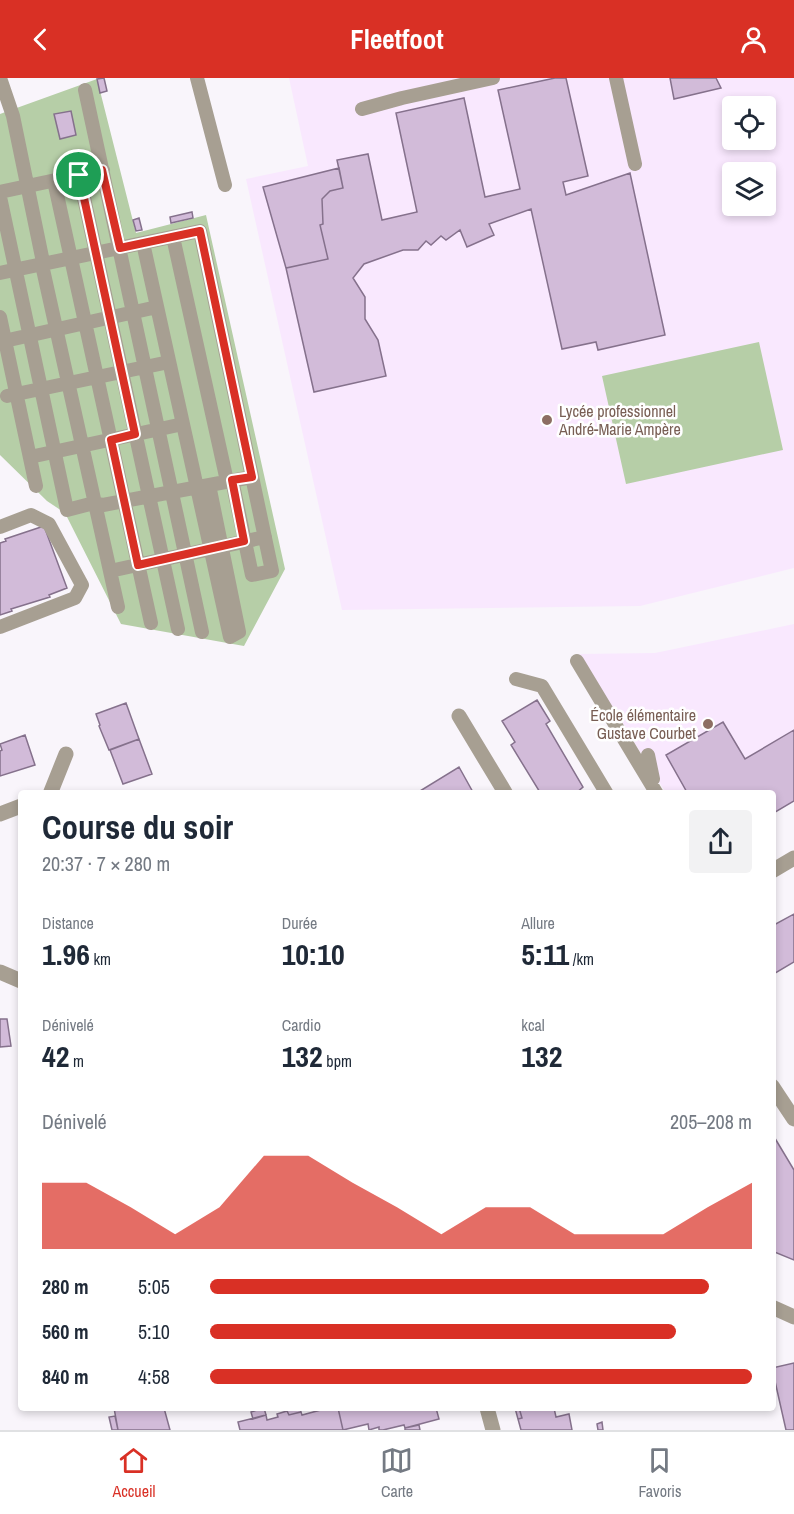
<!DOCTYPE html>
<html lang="fr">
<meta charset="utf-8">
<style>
body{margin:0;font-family:"Archivo Narrow",sans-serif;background:#f2f2f3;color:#1f2937;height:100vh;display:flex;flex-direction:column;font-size:22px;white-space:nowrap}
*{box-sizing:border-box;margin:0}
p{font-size:20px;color:#747a83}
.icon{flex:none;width:33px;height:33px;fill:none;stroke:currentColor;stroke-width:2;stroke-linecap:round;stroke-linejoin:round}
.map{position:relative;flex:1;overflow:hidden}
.sheet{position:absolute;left:18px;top:712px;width:758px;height:621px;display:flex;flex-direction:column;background:#fff;border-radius:6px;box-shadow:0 3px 9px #0003}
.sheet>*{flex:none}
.fabs{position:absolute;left:722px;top:18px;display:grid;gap:12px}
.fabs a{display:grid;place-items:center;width:54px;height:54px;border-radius:6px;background:#fff;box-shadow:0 3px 9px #0003;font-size:30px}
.pin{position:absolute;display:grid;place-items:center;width:51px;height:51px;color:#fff;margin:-26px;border:3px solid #fff;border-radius:50%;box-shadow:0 2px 6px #0007}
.round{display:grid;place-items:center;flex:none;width:63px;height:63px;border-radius:6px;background:#f2f2f3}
.summary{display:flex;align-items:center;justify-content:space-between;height:102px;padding:0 24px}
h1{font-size:33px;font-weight:800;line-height:45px}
.metrics{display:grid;grid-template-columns:repeat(3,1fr);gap:9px;height:102px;padding:6px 24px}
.metrics div{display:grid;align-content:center}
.metrics b{font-size:30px;font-weight:800}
.metrics small{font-size:16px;font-weight:400}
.metrics p{font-size:16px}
.chart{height:168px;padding:12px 24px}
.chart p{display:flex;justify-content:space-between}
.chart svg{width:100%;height:108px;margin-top:6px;fill:#d93025;opacity:.7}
ul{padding:0 24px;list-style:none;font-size:20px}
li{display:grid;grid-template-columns:96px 72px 1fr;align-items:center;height:45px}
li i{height:15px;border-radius:8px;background:#d93025}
header{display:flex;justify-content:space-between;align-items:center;height:78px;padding:0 24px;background:#d93025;color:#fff;font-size:27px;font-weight:800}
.tabs{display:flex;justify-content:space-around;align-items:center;height:84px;border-top:2px solid #e0e1e3;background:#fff;font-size:16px;color:#747a83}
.tabs a{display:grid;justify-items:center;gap:3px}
.tabs .on{color:#d93025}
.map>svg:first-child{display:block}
.built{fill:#f9e8fe;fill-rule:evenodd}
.green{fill:#b6cea7}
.building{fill:#d2bbd9;stroke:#85718c;stroke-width:1.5}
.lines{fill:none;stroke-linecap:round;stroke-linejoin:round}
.service{stroke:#a79f92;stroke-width:14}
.minor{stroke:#a79f92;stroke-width:15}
.tertiary{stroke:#a79f92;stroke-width:15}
.route-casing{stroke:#fff;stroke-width:12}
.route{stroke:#d93025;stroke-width:8}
.education-dot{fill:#8d6e63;stroke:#fff;stroke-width:2}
.labels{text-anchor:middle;stroke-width:5;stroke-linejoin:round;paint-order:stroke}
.education-label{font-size:16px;fill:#785e54;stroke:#fff;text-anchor:start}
</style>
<header><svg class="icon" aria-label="back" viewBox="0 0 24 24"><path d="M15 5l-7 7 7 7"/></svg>Fleetfoot<svg class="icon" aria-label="person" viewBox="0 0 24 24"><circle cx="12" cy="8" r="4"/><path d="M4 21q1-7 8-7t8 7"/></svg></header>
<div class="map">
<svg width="794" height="1352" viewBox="0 0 794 1352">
<rect width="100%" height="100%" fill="#f9f5fb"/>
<path class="built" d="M289 0H794V490L640 528 342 532 246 101 308 88ZM732 28H765V62H732ZM732 94H765V128H732Z
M794 546V723L772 716 666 715 579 576 655 575Z"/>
<path class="green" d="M97 1 136 155 206 137 285 491 244 568 121 546 65 435 47 423 0 377V36Z
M759 264 783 372 626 406 602 298Z"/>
<path class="building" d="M104 0 107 13 100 15 97 1Z
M555 0H566L588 98 563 104 566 117 630 95 665 257 598 272 596 264 562 271 531 131 489 146 494 157 467 169 460 152 446 162 441 158 431 167 426 163 418 172H403L364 186 353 200 365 219V241L378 262 386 298 314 314 286 190 328 181 320 147 323 146 322 121 330 113 343 110 337 82 368 76 382 142 417 134 396 35 464 20 485 119 520 111 498 12Z
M670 0H716L721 10 674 21Z
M71 33 76 57 60 61 54 36Z
M339 90 343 110 330 113 322 121 323 146 320 147 328 181 286 190 263 109Z
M192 134 193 140 171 145 170 139Z
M139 140 142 152 136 153 133 142Z
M44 448 67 510 49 517 50 519 11 531 12 533 0 537V465L6 463 5 461Z
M537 622 550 643 546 646 583 709 575 716H541L511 667 515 664 502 643Z
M126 625 139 661 109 672 99 648 100 647 96 636Z
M723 644 745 681 794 652V723L772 736V716H688L666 677Z
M25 657 35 687 0 698V673L2 672 0 666Z
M139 661 152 696 123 706 110 672Z
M459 689 474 716H415Z
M794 836V884L772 897V848Z
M0 941H7L11 968 0 969Z
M773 1057 794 1092V1182L772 1173Z
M794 1285V1352H786L772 1290Z
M114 1330H164L170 1352H118Z
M264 1330 266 1337 253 1341 251 1334Z
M300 1330 301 1334 289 1337 287 1333 289 1330Z
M328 1330H338L343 1352H240L238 1344 266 1337 267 1342 278 1339 277 1336 287 1333 289 1337 301 1334 302 1337Z
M338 1330H436L439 1341 405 1350 404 1347 383 1352H379V1349L369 1352 368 1346 343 1352Z
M515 1330H519L522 1340 518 1341Z
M519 1330H554L556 1339 569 1336 572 1352H521L518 1341 522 1340Z
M115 1338 118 1352H112L109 1339Z
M602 1344 603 1352H598L597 1346Z
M419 1347 420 1352H405V1350Z"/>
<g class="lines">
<path class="service" d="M0 0 13 38 43 184 42 187 118 529
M197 0 225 107
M616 0 635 86
M85 12 202 554
M362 31 402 20 493 0
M79 97 178 551
M54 103 151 545
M0 114 103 92
M0 119 67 432 94 425 103 427 252 399
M173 159 227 403
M143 165 230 559 239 554 209 407
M0 195 200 153 272 493 252 497 232 402
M0 239 36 408
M0 264 157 229
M7 318 169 284
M30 379 183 346
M0 449 31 437 49 446 82 507 75 520 0 549
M110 493 265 459
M577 583 657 716
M516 601 542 608 607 716
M648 677 653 701"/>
<path class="minor" d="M459 638 506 716
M50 716 66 676
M0 736 21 728
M772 793 794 780
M772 1008 794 1041
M487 1330 493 1352"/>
<path class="tertiary" d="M0 894 21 903
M772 1229 794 1239"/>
</g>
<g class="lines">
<defs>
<path id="route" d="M102 92 120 170 200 153 252 399 232 402 244 463 138 487 111 362 135 356 79 97Z"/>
</defs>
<use href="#route" class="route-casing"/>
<use href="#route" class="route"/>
</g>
<g class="education-dot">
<circle cx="547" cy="342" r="6"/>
<circle cx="708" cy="646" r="6"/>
</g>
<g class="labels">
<g class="education-label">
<text x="559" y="339">Lycée professionnel<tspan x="559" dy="18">André-Marie Ampère</tspan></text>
<text x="696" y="643" text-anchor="end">École élémentaire<tspan x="696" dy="18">Gustave Courbet</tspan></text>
</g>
</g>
</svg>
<div class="fabs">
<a><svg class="icon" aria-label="locate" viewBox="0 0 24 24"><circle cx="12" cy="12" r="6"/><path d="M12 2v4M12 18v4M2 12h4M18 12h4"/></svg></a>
<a><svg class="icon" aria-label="layers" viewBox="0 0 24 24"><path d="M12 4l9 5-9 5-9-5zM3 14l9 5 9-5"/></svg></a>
</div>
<div class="pin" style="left:79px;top:97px;background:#1e9e55"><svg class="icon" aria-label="arrive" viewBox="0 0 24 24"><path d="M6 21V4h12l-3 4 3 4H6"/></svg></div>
<section class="sheet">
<div class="summary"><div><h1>Course du soir</h1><p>20:37 · 7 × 280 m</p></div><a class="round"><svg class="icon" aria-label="share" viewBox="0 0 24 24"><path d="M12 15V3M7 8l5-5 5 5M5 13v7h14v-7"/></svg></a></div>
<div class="metrics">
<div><p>Distance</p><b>1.96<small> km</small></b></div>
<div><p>Durée</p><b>10:10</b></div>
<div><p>Allure</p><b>5:11<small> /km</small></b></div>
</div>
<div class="metrics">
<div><p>Dénivelé</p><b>42<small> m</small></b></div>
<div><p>Cardio</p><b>132<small> bpm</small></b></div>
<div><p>kcal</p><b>132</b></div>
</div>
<div class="chart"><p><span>Dénivelé</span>205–208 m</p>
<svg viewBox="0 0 160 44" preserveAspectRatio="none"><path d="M0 44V17L10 17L20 27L30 38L40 27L50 6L60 6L70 17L80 27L90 38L100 27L110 27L120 38L130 38L140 38L150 27L160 17V44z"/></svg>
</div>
<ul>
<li><b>280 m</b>5:05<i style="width:92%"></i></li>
<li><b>560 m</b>5:10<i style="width:86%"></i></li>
<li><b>840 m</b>4:58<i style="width:100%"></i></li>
</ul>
</section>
</div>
<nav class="tabs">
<a class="on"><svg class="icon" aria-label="home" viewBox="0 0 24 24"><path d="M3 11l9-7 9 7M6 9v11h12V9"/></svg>Accueil</a>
<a><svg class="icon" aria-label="map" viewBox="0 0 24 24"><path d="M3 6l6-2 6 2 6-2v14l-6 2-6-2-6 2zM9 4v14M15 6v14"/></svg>Carte</a>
<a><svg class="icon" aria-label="saved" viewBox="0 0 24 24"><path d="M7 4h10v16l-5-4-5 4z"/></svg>Favoris</a>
</nav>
